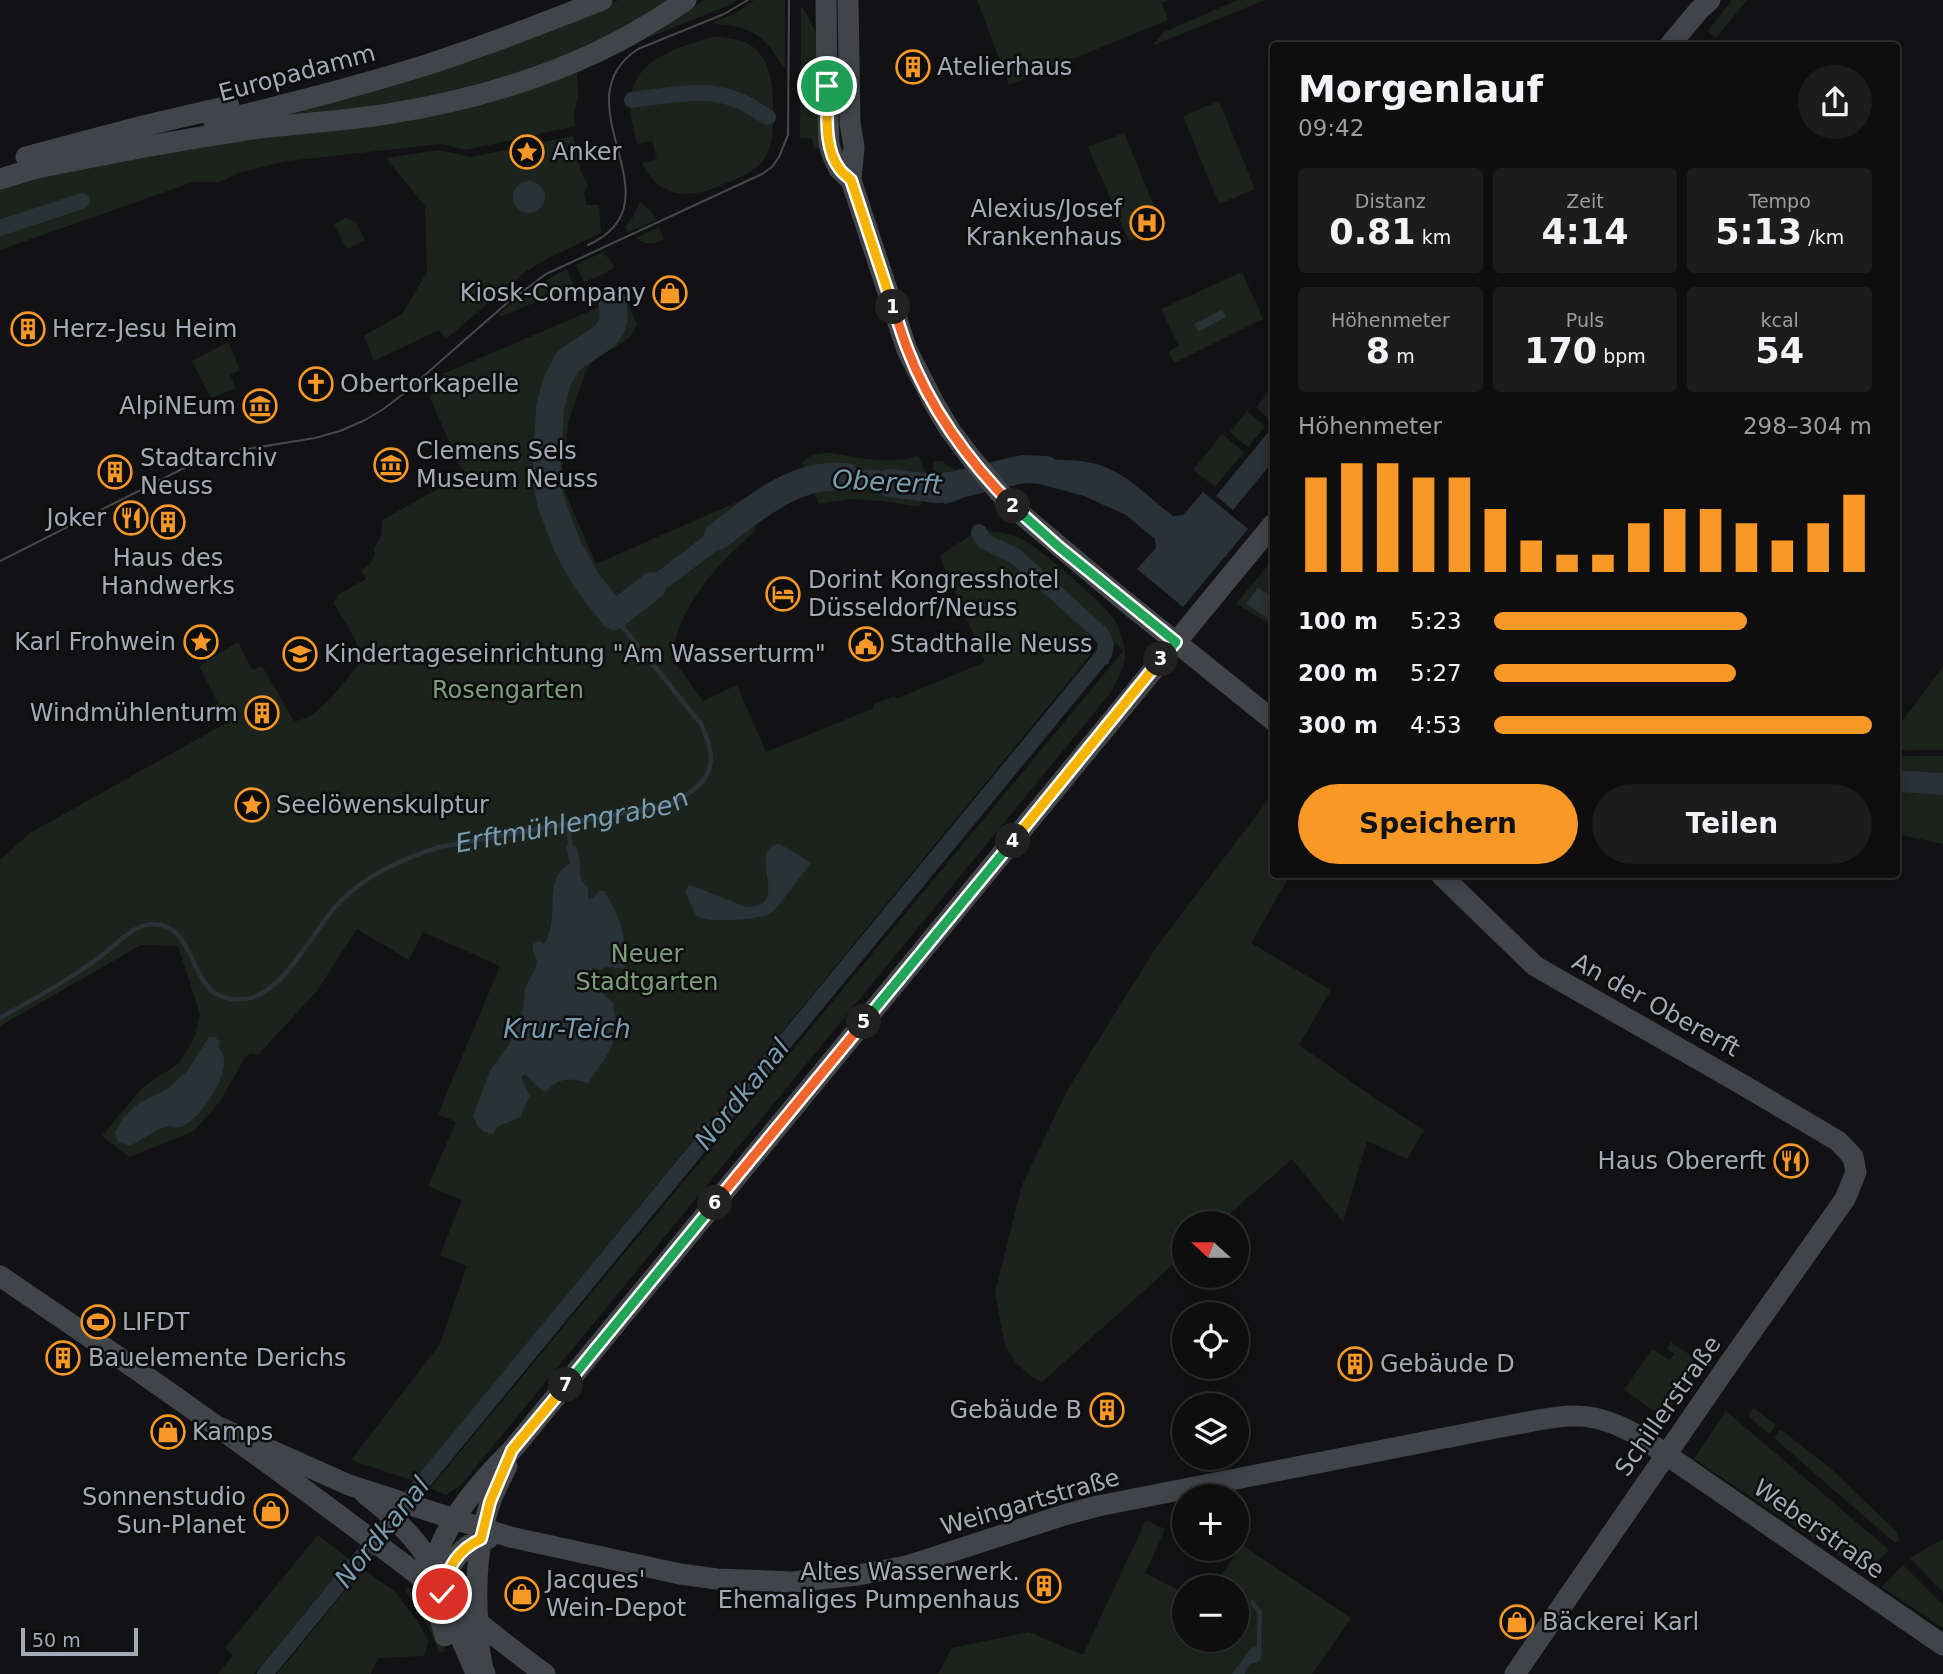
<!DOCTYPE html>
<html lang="de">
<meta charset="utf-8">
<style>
body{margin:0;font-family:"DejaVu Sans",sans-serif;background:#1c1c1d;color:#f1f3f6;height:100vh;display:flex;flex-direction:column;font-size:26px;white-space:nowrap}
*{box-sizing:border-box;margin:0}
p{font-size:23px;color:#9b9c9e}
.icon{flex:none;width:38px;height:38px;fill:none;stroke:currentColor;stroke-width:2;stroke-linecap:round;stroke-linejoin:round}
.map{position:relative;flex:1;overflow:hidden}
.drawer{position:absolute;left:1270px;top:42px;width:630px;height:836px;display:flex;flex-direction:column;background:#0e0e0f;border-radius:7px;box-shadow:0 4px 18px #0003,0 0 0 2px #2e2e2f}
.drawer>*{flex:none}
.needle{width:46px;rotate:291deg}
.fabs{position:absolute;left:1172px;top:1211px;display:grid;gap:14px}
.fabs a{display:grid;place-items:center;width:77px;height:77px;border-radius:50%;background:#0e0e0f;box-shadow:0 4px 18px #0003,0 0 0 2px #2e2e2f;font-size:35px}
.scale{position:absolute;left:21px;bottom:18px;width:117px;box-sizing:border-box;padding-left:7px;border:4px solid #a3aab5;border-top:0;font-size:19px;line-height:24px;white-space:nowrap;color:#a3aab5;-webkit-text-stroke:5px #0d0d0e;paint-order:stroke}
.pin{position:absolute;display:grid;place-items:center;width:60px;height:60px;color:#fff;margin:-30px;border:4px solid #fff;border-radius:50%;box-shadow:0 2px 7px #0007}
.km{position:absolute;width:35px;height:35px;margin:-18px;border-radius:50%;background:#222;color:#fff;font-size:19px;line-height:35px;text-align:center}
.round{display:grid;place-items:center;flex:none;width:74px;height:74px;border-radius:37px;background:#1c1c1d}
.headline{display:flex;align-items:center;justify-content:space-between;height:119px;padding:0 28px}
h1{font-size:38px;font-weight:600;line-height:52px}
.stats{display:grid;grid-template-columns:repeat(3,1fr);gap:10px;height:119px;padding:7px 28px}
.stats div{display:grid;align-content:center;border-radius:7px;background:#1c1c1d;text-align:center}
.stats b{font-size:35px;font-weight:600}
.stats small{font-size:19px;font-weight:400}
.stats p{font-size:19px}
.chart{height:196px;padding:14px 28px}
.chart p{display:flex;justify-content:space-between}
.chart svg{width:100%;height:126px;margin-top:7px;stroke:#f79827;stroke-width:6}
.cta{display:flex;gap:14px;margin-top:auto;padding:14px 28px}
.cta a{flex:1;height:80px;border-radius:42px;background:#f79827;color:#111;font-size:28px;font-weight:600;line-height:80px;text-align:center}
.cta a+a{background:#1c1c1d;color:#f1f3f6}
ul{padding:0 28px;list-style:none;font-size:23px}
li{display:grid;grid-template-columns:112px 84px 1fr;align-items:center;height:52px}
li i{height:18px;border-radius:9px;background:#f79827}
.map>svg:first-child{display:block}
.green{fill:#1c231c}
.water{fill:#283237}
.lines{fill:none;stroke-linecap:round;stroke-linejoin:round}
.stream{stroke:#283237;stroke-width:4.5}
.canal{stroke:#283237;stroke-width:16}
.river{stroke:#283237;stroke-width:28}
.secondary{stroke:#414449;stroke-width:21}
.tram{stroke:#46494e;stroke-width:2}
.split-1-casing{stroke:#fff;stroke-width:14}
.split-2-casing{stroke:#fff;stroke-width:14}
.split-3-casing{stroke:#fff;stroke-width:14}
.split-4-casing{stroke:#fff;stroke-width:14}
.split-5-casing{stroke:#fff;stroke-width:14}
.split-6-casing{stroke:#fff;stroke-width:14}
.split-7-casing{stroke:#fff;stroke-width:14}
.split-8-casing{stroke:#fff;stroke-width:14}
.split-1{stroke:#f5b400;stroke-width:9}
.split-2{stroke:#f0652b;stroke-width:9}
.split-3{stroke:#22a559;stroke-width:9}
.split-4{stroke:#f5b400;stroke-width:9}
.split-5{stroke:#22a559;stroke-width:9}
.split-6{stroke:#f0652b;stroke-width:9}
.split-7{stroke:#22a559;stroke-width:9}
.split-8{stroke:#f5b400;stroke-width:9}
.labels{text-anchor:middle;stroke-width:5;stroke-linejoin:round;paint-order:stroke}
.poi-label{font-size:24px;fill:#a3aab5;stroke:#0d0d0e;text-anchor:start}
.street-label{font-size:24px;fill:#a3aab5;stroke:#0d0d0e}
.park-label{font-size:24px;fill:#7ba079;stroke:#0d0d0e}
.water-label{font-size:26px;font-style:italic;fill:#789db1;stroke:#0d0d0e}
</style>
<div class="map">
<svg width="1943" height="1674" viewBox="0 0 1943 1674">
<rect width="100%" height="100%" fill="#121214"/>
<path class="green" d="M619 0H669L606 37 550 63 484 86 389 107 277 117 519 39Z
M705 0H737L725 7 647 38Z
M754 0H785V70C768 39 752 25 715 24V22L739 11Z
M977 0H1170L1162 3 1168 20 1009 85Z
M1238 0H1265L1152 46 1164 32Z
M1732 0H1747L1716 38 1708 31Z
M801 6 807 14 816 33 822 149 814 148 812 139 800 138Z
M717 36C724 38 731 38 738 40 771 49 773 83 773 111 773 128 774 143 765 158 757 170 742 176 729 182 695 198 662 203 642 163L657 159 652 141 637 144C634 131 628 108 631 95 637 57 685 45 717 36Z
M577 71 578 96 574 115 575 126 466 150 440 144 287 161 241 172 220 182H193L0 250V233L84 206 80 195 0 222V188L71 168Z
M1219 101 1255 189 1219 204 1183 116Z
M1124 133 1163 227 1129 241 1088 147Z
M573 136 581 172 587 183V188L584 193 586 205H599L601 233 546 259 525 272 446 339 439 330 374 361 364 336 402 314 427 272 425 206 386 158 438 150 471 157Z
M640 202 651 211 656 220 628 232 625 227 633 217Z
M345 218 355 221 365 240 347 249 334 224Z
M659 227 664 239C653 245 646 245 635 238Z
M603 252 615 266 606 273 584 282 576 265Z
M567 269 574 286 500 317 499 314C520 296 542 281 567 269Z
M1242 272 1263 319 1174 363 1169 351 1179 346 1161 309Z
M625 296 637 325 629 338 593 361 586 371 569 419 562 469 565 492 596 564 744 499 756 530C728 555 702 581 685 614 678 627 675 643 671 657L703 701 737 685 766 752 874 708 873 705 894 696 896 699 985 662 940 556 972 534 977 544 1011 561 1085 629 1093 640 1091 654 414 1481 351 1460 440 1344 467 1266 440 1255 462 1200 428 1186 456 1122 438 1114 500 966 423 932 409 960 357 929 317 991 258 1055 250 1053 244 1059 221 1100 194 1131 129 1157 102 1136 144 1086 178 1064 195 1037 200 1014 178 946 141 945 0 1026V860L30 833 228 722 199 666 238 642 252 670 262 666 294 721C317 721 344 682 358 665L356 641 334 603 339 594 366 579 361 570 370 564 375 555 374 548 381 537 382 520 467 473 460 466 430 398 443 374Z
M228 342 240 370 230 375 236 388 211 398 192 361Z
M1269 391 1274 395V415L1270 420 1256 408Z
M1247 411 1265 426 1248 447 1230 432Z
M1222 434 1244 452 1215 487 1193 470Z
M831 453C861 458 888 465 918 456L926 473V479L877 470 839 467 821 466 806 472 802 463C808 454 820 453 831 453Z
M933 461H942L956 471 935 483Z
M828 483 861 484 898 493 925 496 919 507 882 501 850 499 819 504 812 487Z
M983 531C995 532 1008 533 1020 538 1039 547 1102 602 1114 619 1119 628 1123 640 1125 650 1127 664 1118 678 1112 691L461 1485 446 1495 430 1488 1123 651 1104 630 1022 554Z
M1274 558V597L1258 589 1247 604 1274 622V626L1236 604Z
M1943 667V750H1897V728Z
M1897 756H1943V773L1897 770Z
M1274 792V875H1290L1251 943 1331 990 1299 1045 1380 1102 1424 1130 1407 1159 1367 1141 1343 1222 1292 1159 1219 1223H1185V1254L1042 1382 1032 1377 1016 1363 1005 1346 995 1293 1022 1185 1068 1089 1155 949Z
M1897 792 1943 795V844L1897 834Z
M1671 1342 1702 1363 1664 1418 1624 1390 1652 1349 1670 1360 1674 1354 1667 1349Z
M1754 1408 1776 1425 1769 1434 1748 1416Z
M1726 1411 1889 1550 1866 1573 1694 1459Z
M1780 1429 1830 1468 1896 1531 1899 1540 1895 1543 1774 1438Z
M1146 1520 1165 1529 1145 1573 1185 1593V1640H1237V1587H1213L1242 1545 1351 1618 1312 1674H938L952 1648 1029 1632 1083 1655Z
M318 1535 349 1559 254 1674H218L233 1655 225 1648Z
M1943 1539V1592L1910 1558Z
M1903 1565 1943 1605V1628L1882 1587Z
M363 1569 394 1591 418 1621 428 1642 424 1656 378 1658 371 1674H277Z
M408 1587 426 1612 445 1651 439 1653C430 1629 421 1610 405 1591Z"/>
<path class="water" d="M513 197a16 16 0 1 1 32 0a16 16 0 1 1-32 0Z
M1222 310 1226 317 1198 332 1194 324Z
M1274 425V460L1233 510 1216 496Z
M1024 460C1048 460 1073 458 1096 464 1126 472 1149 498 1173 516L1183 515 1203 492 1248 529 1183 607 1137 569 1156 548 1155 539 1126 515 1084 496 1028 481 1017 483 1003 467Z
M821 466 877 470 926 479 925 496C883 493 855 477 812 487L806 472Z
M956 471 968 485C970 499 956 501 945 504L934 496 935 483Z
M789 480 794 492 774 503 768 490Z
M746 504 752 520 710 556 628 617 614 598 628 594Z
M1258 588 1274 597V622L1246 604Z
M1897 770 1943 773V795L1897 792Z
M780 844 811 863 775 910C770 914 766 916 759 917 746 920 707 923 696 916L685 892 688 886H693L746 907C795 907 743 849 780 844Z
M566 845H576C578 851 580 858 580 864 581 875 578 879 588 887V899L593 898 599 891H604C621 916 627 939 625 969L605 966 602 970 593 968 590 972 598 979 595 986 613 1003C614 1013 617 1023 615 1033 612 1053 598 1067 588 1084 571 1077 559 1077 546 1092 537 1090 533 1079 524 1074L521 1078 530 1096 520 1117 497 1127 493 1134 484 1132 477 1126 473 1115 490 1071 511 1041 523 1009 525 988 535 970 537 962 533 951V944L539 941 543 943 546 941C548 936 551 930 551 925 555 905 547 874 570 864Z
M209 1037H215L220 1042 218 1047C221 1051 224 1055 224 1061 225 1081 199 1121 180 1127 177 1128 172 1126 169 1126 156 1129 142 1140 130 1146L118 1142 115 1132 123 1118 139 1103 169 1088 187 1071Z
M1255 1647 1261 1648 1262 1650 1260 1660 1256 1663H1251L1245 1670V1674H1232L1251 1648Z"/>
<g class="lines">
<g class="stream">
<path d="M1104 654 1107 662"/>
<path d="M568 823 571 850"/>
<path id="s1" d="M0 1018C38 996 78 976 112 947 123 938 137 924 153 924 190 924 190 972 213 992 216 995 222 996 227 998 234 1000 246 1000 253 997 287 987 314 929 338 904 364 875 403 859 439 847L669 805C709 784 722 767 701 724L614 616"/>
<path d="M1252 1602 1260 1613 1259 1647"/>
</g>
<path class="canal" d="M632 100C667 96 706 86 740 101 750 105 759 112 768 117
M0 228 82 201
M265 1674 1104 654 1106 644 1101 634 1015 556 984 541 979 532"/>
<path class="river" d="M612 302 614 315 612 326 605 336 568 361 557 381 550 408 546 479 552 506 568 547 586 580 614 616 652 586
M890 483 938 489 1023 469 1046 470
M718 536C755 508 795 472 846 477"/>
<path class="secondary" d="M826 0 827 86 829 144 832 154 839 169 851 180
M848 0 850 123 854 147 851 180 907 350 935 405 950 430 972 459 999 492 1021 514 1121 598 1274 721
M1669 46 1699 10 1710 0
M214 122C285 105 356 87 426 65 485 46 544 23 602 0
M26 157 143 126 229 106
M37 168C105 154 172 141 240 131 291 123 342 122 393 113 460 102 533 82 595 53 627 38 657 20 686 0
M0 179 50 164
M1441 875 1535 966 1738 1082 1838 1141 1853 1157 1856 1172 1845 1199 1728 1365 1515 1674
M0 1276C129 1363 257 1453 381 1547 437 1588 489 1633 545 1674
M221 1428 349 1485 510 1537 680 1574 717 1579 793 1582 858 1575 907 1566 1064 1515 1098 1506 1511 1425C1567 1415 1591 1407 1642 1438L1943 1645
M365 1494C390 1513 427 1547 436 1577
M442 1592C447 1567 461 1541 488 1539
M449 1611 475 1671
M445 1636C439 1615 433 1594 434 1572 437 1529 482 1480 512 1450L1274 523
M485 1674C479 1659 479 1642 478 1625 475 1585 477 1545 489 1506 493 1492 501 1479 507 1466"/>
<path class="tram" d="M588 245C684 201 556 103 638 49L724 14 748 0
M0 561 190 465 218 455 247 449 315 438 340 431 365 420 382 410 402 395 507 303 546 274 762 174 772 167 779 157 788 135 789 0"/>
</g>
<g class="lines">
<defs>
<path id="split-1" d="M827 86C828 112 823 147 839 168 842 173 847 176 851 180L893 307"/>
<path id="split-2" d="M893 307C898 321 902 335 907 348 929 407 969 462 1013 506"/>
<path id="split-3" d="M1013 506 1059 547 1176 642 1161 659"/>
<path id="split-4" d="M1013 841 1161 659"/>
<path id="split-5" d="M864 1022 1013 841"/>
<path id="split-6" d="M715 1203 864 1022"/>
<path id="split-7" d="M566 1385 715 1203"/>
<path id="split-8" d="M442 1594C446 1569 457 1550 481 1539L490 1502 512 1450 566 1385"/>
</defs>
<use href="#split-1" class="split-1-casing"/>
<use href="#split-2" class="split-2-casing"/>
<use href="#split-3" class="split-3-casing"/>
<use href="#split-4" class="split-4-casing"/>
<use href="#split-5" class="split-5-casing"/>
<use href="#split-6" class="split-6-casing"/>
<use href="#split-7" class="split-7-casing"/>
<use href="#split-8" class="split-8-casing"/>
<use href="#split-1" class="split-1"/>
<use href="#split-2" class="split-2"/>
<use href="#split-3" class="split-3"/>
<use href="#split-4" class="split-4"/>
<use href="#split-5" class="split-5"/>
<use href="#split-6" class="split-6"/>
<use href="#split-7" class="split-7"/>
<use href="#split-8" class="split-8"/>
</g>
<defs>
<symbol id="building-ring" viewBox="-11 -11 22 22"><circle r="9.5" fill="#0d0d0e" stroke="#f79827" stroke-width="1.5"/><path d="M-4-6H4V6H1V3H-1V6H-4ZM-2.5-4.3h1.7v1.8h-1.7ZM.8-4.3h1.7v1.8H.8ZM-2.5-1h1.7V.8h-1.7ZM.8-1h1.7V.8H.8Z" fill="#f79827"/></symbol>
<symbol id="sight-ring" viewBox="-11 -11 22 22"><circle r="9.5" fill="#0d0d0e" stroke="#f79827" stroke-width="1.5"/><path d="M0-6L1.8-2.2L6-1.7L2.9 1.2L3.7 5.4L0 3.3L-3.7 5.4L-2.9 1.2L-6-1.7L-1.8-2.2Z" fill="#f79827"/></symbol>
<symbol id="hospital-ring" viewBox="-11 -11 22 22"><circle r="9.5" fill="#0d0d0e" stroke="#f79827" stroke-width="1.5"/><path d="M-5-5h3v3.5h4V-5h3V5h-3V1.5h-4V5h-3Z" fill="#f79827"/></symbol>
<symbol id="shop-ring" viewBox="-11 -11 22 22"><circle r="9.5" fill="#0d0d0e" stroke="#f79827" stroke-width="1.5"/><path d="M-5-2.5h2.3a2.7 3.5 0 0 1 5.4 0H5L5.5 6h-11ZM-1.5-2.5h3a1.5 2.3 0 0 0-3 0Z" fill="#f79827"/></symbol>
<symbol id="church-ring" viewBox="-11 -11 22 22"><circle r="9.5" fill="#0d0d0e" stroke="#f79827" stroke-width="1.5"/><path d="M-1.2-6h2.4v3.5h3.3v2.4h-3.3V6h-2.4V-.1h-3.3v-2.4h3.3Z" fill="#f79827"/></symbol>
<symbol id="museum-ring" viewBox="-11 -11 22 22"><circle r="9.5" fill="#0d0d0e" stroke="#f79827" stroke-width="1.5"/><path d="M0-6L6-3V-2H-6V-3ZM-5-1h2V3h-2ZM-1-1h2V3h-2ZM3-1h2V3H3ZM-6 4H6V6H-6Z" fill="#f79827"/></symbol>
<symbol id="restaurant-ring" viewBox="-11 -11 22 22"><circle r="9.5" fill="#0d0d0e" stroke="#f79827" stroke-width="1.5"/><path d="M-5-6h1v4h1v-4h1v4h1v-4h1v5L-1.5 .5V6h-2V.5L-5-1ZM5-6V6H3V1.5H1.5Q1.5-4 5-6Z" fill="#f79827"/></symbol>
<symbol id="hotel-ring" viewBox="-11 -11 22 22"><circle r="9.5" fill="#0d0d0e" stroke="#f79827" stroke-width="1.5"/><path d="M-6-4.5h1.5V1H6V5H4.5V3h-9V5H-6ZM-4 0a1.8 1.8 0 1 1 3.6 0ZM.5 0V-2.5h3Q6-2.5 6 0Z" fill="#f79827"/></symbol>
<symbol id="civic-ring" viewBox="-11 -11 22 22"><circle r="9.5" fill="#0d0d0e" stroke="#f79827" stroke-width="1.5"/><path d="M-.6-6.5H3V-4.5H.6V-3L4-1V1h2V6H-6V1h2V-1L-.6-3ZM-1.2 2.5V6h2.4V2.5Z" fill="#f79827"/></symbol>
<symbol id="school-ring" viewBox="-11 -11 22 22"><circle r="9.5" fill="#0d0d0e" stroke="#f79827" stroke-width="1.5"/><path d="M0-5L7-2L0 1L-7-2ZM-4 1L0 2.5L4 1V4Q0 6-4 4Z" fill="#f79827"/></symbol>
<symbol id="stadium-ring" viewBox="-11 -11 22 22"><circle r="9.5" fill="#0d0d0e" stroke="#f79827" stroke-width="1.5"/><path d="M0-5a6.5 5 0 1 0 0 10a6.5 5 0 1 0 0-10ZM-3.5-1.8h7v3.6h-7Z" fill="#f79827"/></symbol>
</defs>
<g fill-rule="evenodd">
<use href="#building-ring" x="894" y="48" width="38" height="38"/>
<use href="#sight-ring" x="508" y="133" width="38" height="38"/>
<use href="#hospital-ring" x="1128" y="204" width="38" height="38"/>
<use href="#shop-ring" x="651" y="274" width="38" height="38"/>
<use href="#building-ring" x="9" y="310" width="38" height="38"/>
<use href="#church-ring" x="297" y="365" width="38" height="38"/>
<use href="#museum-ring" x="241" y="387" width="38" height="38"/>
<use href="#museum-ring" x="372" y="446" width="38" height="38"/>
<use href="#building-ring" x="96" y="453" width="38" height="38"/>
<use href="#restaurant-ring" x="112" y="499" width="38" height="38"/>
<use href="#building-ring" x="149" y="503" width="38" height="38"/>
<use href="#hotel-ring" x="764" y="575" width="38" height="38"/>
<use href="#sight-ring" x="182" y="623" width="38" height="38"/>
<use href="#civic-ring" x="847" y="625" width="38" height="38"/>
<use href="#school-ring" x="281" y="635" width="38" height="38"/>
<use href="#building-ring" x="243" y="694" width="38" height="38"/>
<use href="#sight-ring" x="233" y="786" width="38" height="38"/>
<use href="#restaurant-ring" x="1772" y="1142" width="38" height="38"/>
<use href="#stadium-ring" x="79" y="1303" width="38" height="38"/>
<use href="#building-ring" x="44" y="1339" width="38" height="38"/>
<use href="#building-ring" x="1336" y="1345" width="38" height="38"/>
<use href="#building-ring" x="1088" y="1391" width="38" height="38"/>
<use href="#shop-ring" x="149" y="1413" width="38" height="38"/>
<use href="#shop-ring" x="252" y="1492" width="38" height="38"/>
<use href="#building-ring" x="1025" y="1567" width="38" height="38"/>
<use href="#shop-ring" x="503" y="1575" width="38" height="38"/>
<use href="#shop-ring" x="1498" y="1603" width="38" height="38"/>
</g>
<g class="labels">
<g class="poi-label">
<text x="937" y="75">Atelierhaus</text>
<text x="552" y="160">Anker</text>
<text x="1122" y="217" text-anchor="end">Alexius/Josef<tspan x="1122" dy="28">Krankenhaus</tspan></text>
<text x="646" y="301" text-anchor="end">Kiosk-Company</text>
<text x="52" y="337">Herz-Jesu Heim</text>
<text x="340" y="392">Obertorkapelle</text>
<text x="236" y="414" text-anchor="end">AlpiNEum</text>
<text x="416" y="459">Clemens Sels<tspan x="416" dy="28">Museum Neuss</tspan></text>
<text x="140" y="466">Stadtarchiv<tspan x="140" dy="28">Neuss</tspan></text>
<text x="106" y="526" text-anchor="end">Joker</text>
<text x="168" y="566" text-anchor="middle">Haus des<tspan x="168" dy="28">Handwerks</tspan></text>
<text x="808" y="588">Dorint Kongresshotel<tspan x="808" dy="28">Düsseldorf/Neuss</tspan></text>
<text x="176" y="650" text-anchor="end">Karl Frohwein</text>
<text x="890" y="652">Stadthalle Neuss</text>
<text x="324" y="662">Kindertageseinrichtung "Am Wasserturm"</text>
<text x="238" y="721" text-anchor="end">Windmühlenturm</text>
<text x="276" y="813">Seelöwenskulptur</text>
<text x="1766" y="1169" text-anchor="end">Haus Obererft</text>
<text x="122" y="1330">LIFDT</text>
<text x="88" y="1366">Bauelemente Derichs</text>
<text x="1380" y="1372">Gebäude D</text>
<text x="1082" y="1418" text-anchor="end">Gebäude B</text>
<text x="192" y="1440">Kamps</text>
<text x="246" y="1505" text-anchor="end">Sonnenstudio<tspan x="246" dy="28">Sun-Planet</tspan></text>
<text x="1020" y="1580" text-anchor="end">Altes Wasserwerk.<tspan x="1020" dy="28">Ehemaliges Pumpenhaus</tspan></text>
<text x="546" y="1588">Jacques'<tspan x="546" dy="28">Wein-Depot</tspan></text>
<text x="1542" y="1630">Bäckerei Karl</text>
</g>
<g class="street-label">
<text transform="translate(297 73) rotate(-15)" y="8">Europadamm</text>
<text transform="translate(1656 1005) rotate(29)" y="8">An der Obererft</text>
<text transform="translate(1668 1406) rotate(-55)" y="8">Schillerstraße</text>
<text transform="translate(1030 1502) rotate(-16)" y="8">Weingartstraße</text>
<text transform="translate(1819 1529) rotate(35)" y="8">Weberstraße</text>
</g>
<g class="park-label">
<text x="508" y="698">Rosengarten</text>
<text x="647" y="962">Neuer<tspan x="647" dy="28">Stadtgarten</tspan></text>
</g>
<g class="water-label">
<text transform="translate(887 482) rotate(3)" y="9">Obererft</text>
<text dy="9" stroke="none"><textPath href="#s1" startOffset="698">Erftmühlengraben</textPath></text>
<text x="567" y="1038">Krur-Teich</text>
<text transform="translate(742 1094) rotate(-51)" y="9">Nordkanal</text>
<text transform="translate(382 1532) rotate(-51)" y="9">Nordkanal</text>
</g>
</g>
</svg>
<div class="fabs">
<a><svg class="needle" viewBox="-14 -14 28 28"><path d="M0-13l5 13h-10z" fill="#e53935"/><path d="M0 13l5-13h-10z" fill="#9b9c9e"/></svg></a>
<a><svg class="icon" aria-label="locate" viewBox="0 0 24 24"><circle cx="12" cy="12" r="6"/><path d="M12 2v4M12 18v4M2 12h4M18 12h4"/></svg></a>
<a><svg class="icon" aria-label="layers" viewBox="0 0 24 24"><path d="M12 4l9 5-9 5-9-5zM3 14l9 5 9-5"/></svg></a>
<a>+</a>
<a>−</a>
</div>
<div class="scale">50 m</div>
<div class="pin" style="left:827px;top:86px;background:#1e9e55"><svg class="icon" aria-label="arrive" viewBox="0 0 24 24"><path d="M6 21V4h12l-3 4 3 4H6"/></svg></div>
<div class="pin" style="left:442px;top:1594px;background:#d93025"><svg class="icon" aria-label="check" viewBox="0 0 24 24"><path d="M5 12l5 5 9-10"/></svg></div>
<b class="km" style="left:893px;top:307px">1</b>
<b class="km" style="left:1013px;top:506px">2</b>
<b class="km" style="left:1161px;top:659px">3</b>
<b class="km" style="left:1013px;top:841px">4</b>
<b class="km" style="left:864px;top:1022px">5</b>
<b class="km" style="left:715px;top:1203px">6</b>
<b class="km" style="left:566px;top:1385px">7</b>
<section class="drawer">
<div class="headline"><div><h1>Morgenlauf</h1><p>09:42</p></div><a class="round"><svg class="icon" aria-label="share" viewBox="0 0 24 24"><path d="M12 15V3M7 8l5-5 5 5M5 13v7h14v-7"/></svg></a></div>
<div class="stats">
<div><p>Distanz</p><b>0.81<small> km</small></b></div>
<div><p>Zeit</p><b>4:14</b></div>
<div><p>Tempo</p><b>5:13<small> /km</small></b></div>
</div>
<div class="stats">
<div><p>Höhenmeter</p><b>8<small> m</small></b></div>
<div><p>Puls</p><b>170<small> bpm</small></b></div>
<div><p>kcal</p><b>54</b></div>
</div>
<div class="chart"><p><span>Höhenmeter</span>298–304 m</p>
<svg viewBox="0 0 160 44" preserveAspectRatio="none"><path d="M5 44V11M15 44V6M25 44V6M35 44V11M45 44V11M55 44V22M65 44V33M75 44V38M85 44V38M95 44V27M105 44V22M115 44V22M125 44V27M135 44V33M145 44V27M155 44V17"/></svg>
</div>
<ul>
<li><b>100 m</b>5:23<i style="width:67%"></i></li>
<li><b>200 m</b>5:27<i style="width:64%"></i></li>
<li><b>300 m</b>4:53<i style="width:100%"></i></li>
</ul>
<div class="cta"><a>Speichern</a><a>Teilen</a></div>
</section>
</div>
